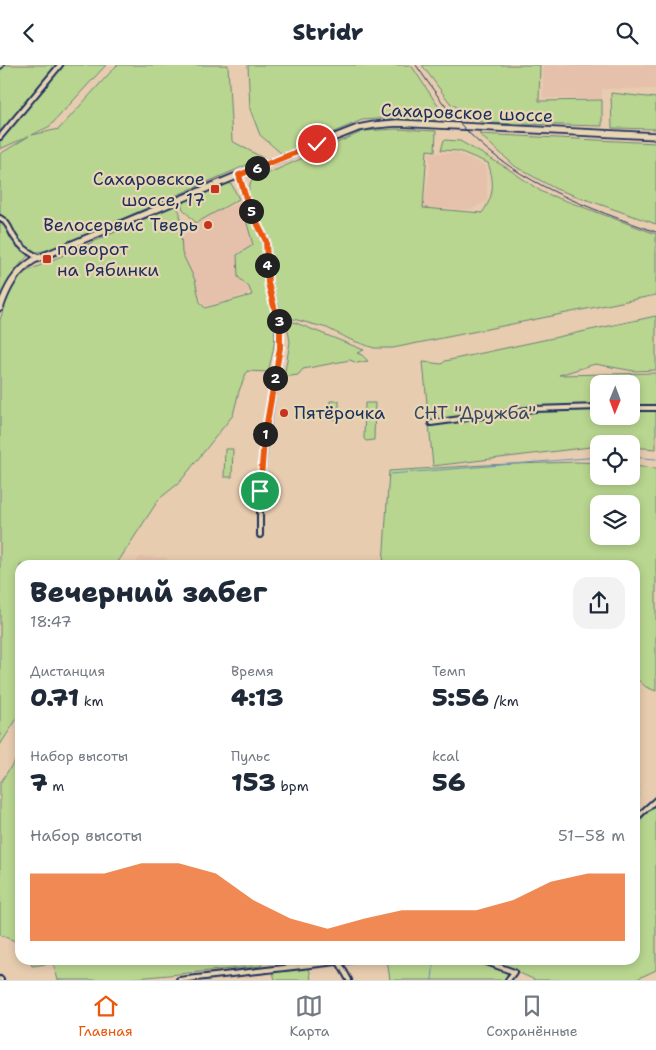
<!DOCTYPE html>
<html lang="ru">
<meta charset="utf-8">
<style>
body{margin:0;font-family:"Shantell Sans",sans-serif;background:#f2f2f3;color:#1f2937;height:100vh;display:flex;flex-direction:column;font-size:19px;white-space:nowrap}
*{box-sizing:border-box;margin:0}
p{font-size:16px;color:#747a83}
.icon{flex:none;width:28px;height:28px;fill:none;stroke:currentColor;stroke-width:2;stroke-linecap:round;stroke-linejoin:round}
.map{position:relative;flex:1;overflow:hidden}
.sheet{position:absolute;left:15px;top:495px;width:625px;height:405px;display:flex;flex-direction:column;background:#fff;border-radius:15px;box-shadow:0 2px 8px #0003}
.sheet>*{flex:none}
.needle{width:32px;rotate:181deg}
.fabs{position:absolute;left:590px;top:310px;display:grid;gap:10px}
.fabs a{display:grid;place-items:center;width:50px;height:50px;border-radius:10px;background:#fff;box-shadow:0 2px 8px #0003;font-size:25px}
.pin{position:absolute;display:grid;place-items:center;width:42px;height:42px;color:#fff;margin:-21px;border:2px solid #fff;border-radius:50%;box-shadow:0 1px 5px #0007}
.km{position:absolute;width:25px;height:25px;margin:-12px;border-radius:50%;background:#222;color:#fff;font-size:14px;line-height:25px;text-align:center}
.round{display:grid;place-items:center;flex:none;width:52px;height:52px;border-radius:15px;background:#f2f2f3}
.overview{display:flex;align-items:center;justify-content:space-between;height:85px;padding:0 15px}
h1{font-size:28px;font-weight:800;line-height:38px}
.figures{display:grid;grid-template-columns:repeat(3,1fr);gap:8px;height:85px;padding:5px 15px}
.figures div{display:grid;align-content:center}
.figures b{font-size:25px;font-weight:800}
.figures small{font-size:14px;font-weight:400}
.figures p{font-size:14px}
.chart{height:140px;padding:10px 15px}
.chart p{display:flex;justify-content:space-between}
.chart svg{width:100%;height:90px;margin-top:5px;fill:#ea580c;opacity:.7}
header{display:flex;justify-content:space-between;align-items:center;height:65px;padding:0 15px;background:#fff;font-size:22px;font-weight:800}
.tabs{display:flex;justify-content:space-around;align-items:center;height:70px;border-top:1px solid #e0e1e3;background:#fff;font-size:14px;color:#747a83}
.tabs a{display:grid;justify-items:center;gap:2px}
.tabs .current{color:#ea580c}
.map>svg:first-child{display:block}
.built{fill:#e5c1ab}
.green{fill:#b8d68f;stroke:#6a8276;fill-rule:evenodd}
.lines{fill:none;stroke-linecap:round;stroke-linejoin:round}
.stream{stroke:#688eba;stroke-width:1}
.street-casing{stroke:#1b2f5e;stroke-width:8}
.secondary-casing{stroke:#1b2f5e;stroke-width:9}
.street{stroke:#e8d6b3;stroke-width:4}
.secondary{stroke:#e8d6b3;stroke-width:5.5}
.rail{stroke:#1b2f5e;stroke-width:1}
.route-casing{stroke:#fff;stroke-width:10}
.route{stroke:#ea580c;stroke-width:6}
.poi-dot{fill:#c8321e;stroke:#e8d6b3;stroke-width:2}
.labels{text-anchor:middle;stroke-width:4.5;stroke-linejoin:round;paint-order:stroke}
.street-label{font-size:18px;fill:#1b2f5e;stroke:#e8d6b3}
.poi-label{font-size:18px;fill:#1b2f5e;stroke:#e8d6b3;text-anchor:end}
.park-label{font-size:18px;fill:#334865;stroke:#e8d6b3}
</style>
<header><svg class="icon" aria-label="back" viewBox="0 0 24 24"><path d="M15 5l-7 7 7 7"/></svg>Stridr<svg class="icon" aria-label="search" viewBox="0 0 24 24"><circle cx="10" cy="10" r="6"/><path d="M15 15l6 6"/></svg></header>
<div class="map">
<svg width="656" height="915" viewBox="0 0 656 915">
<rect width="100%" height="100%" fill="#e7ccaf"/>
<filter id="ink" filterUnits="userSpaceOnUse"><feTurbulence type="fractalNoise" baseFrequency=".02" numOctaves="2"/><feDisplacementMap in="SourceGraphic" scale="10" xChannelSelector="R" yChannelSelector="G"/><feConvolveMatrix kernelMatrix="1 2 1 2 8 2 1 2 1" color-interpolation-filters="sRGB"/></filter>
<g filter="url(#ink)">
<path class="built" d="M543 0H656V24H602V34L543 33Z
M429 88H457L486 101 487 136 472 144 423 143 430 103Z
M240 137 255 182 258 220 247 229 205 242 176 177 191 157Z
M140 492 167 493V500H134Z"/>
<path class="green" d="M0 0H106L50 61 32 70 59 64 117 0H228L232 76 263 93 52 184 33 188 15 172 9 164 13 174 30 189C17 201 6 217 0 233V89L29 71 0 84Z
M248 0H411L444 50 429 58 390 53 362 55 282 89 260 70 250 44Z
M422 0H540L539 36 602 35V61L483 58 450 38Z
M611 28 656 33V64L612 63Z
M397 64 436 66 435 86 427 85 423 143 482 148C494 131 495 118 488 98L459 86 441 85 444 75 460 76 507 103 542 127 656 169V230L393 283H374L351 275 327 263 286 252 272 251C278 271 273 287 268 307L247 306 239 326 233 350 179 418 159 434 116 500H20V649L0 680V255C6 236 10 224 23 208L176 140 180 148 182 188 195 215 200 237 205 243 252 230 249 222 238 212 237 190 253 180 243 144 250 138 248 127 251 116 364 66Z
M479 69 656 78V159L556 124 516 102Z
M229 118 232 120 239 134 196 158 183 144 181 137Z
M656 251V305L634 306 595 299 559 310 656 308V384L631 382V379H599V381L433 401 423 297 442 299 445 296ZM599 319H631V351H599Z
M286 254 364 285 357 288 362 290 368 296 357 298 350 295 303 304 298 310 284 312 290 277Z
M330 336H339V354H329Z
M365 338H375L374 375 366 376 364 374Z
M225 384H233L232 412H224Z
M577 397 599 398V411H631V401L656 403V626L646 622 635 612V500H383L389 406 484 400ZM599 439H631V471H599Z
M20 688V878L0 870V718Z
M635 715 639 719 637 739 639 758 656 734V905L635 915H535L492 895H635Z
M30 895H264L261 901 117 915H58L53 898 32 901Z
M387 895H476L507 906V913L505 915H390Z
M309 901 311 915H275L273 907Z"/>
<g class="lines">
<path class="stream" d="M631 392 656 394
M391 409 599 392
M432 915 434 895"/>
<defs>
<path id="street" d="M0 1 1 0
M0 72 60 0
M239 110 248 140 266 176 268 218 279 256 280 283 265 375 260 426V470
M0 153C8 157 10 165 14 172 19 181 30 188 39 193
M631 343H656
M431 358 534 344 599 342
M635 754 656 735
M481 895 514 907 508 915
M339 897 349 915
M0 914 1 915
M179 915 354 895"/>
<path id="secondary" d="M0 243C7 223 15 207 34 195L239 110 358 63 374 60 397 58 656 71"/>
</defs>
<use href="#street" class="street-casing"/>
<use href="#secondary" class="secondary-casing"/>
<use href="#street" class="street"/>
<use href="#secondary" class="secondary"/>
<path class="rail" d="M416 0C432 23 448 47 468 67 519 119 589 143 656 167"/>
</g>
</g>
<g class="lines" filter="url(#ink)">
<defs>
<path id="route" d="M260 426 264 375 280 283V265L268 218 266 176 248 140 239 110 317 79"/>
</defs>
<use href="#route" class="route-casing"/>
<use href="#route" class="route"/>
</g>
<g class="poi-dot">
<rect x="210" y="119" width="10" height="10" rx="2.5"/>
<circle cx="208" cy="160" r="5"/>
<rect x="42" y="189" width="10" height="10" rx="2.5"/>
<circle cx="284" cy="348" r="5"/>
</g>
<g class="labels">
<g class="street-label">
<text transform="translate(467 48) rotate(2)" y="6">Сахаровское шоссе</text>
</g>
<g class="poi-label">
<text x="205" y="120">Сахаровское<tspan x="205" dy="21">шоссе, 17</tspan></text>
<text x="198" y="166">Велосервис Тверь</text>
<text x="57" y="190" text-anchor="start">поворот<tspan x="57" dy="21">на Рябинки</tspan></text>
<text x="294" y="354" text-anchor="start">Пятёрочка</text>
</g>
<g class="park-label">
<text x="475" y="354">СНТ "Дружба"</text>
</g>
</g>
</svg>
<div class="fabs">
<a><svg class="needle" viewBox="-14 -14 28 28"><path d="M0-13l5 13h-10z" fill="#e53935"/><path d="M0 13l5-13h-10z" fill="#747a83"/></svg></a>
<a><svg class="icon" aria-label="locate" viewBox="0 0 24 24"><circle cx="12" cy="12" r="6"/><path d="M12 2v4M12 18v4M2 12h4M18 12h4"/></svg></a>
<a><svg class="icon" aria-label="layers" viewBox="0 0 24 24"><path d="M12 4l9 5-9 5-9-5zM3 14l9 5 9-5"/></svg></a>
</div>
<div class="pin" style="left:260px;top:426px;background:#1e9e55"><svg class="icon" aria-label="arrive" viewBox="0 0 24 24"><path d="M6 21V4h12l-3 4 3 4H6"/></svg></div>
<div class="pin" style="left:317px;top:79px;background:#d93025"><svg class="icon" aria-label="check" viewBox="0 0 24 24"><path d="M5 12l5 5 9-10"/></svg></div>
<b class="km" style="left:265px;top:369px">1</b>
<b class="km" style="left:275px;top:313px">2</b>
<b class="km" style="left:279px;top:256px">3</b>
<b class="km" style="left:267px;top:200px">4</b>
<b class="km" style="left:251px;top:146px">5</b>
<b class="km" style="left:257px;top:103px">6</b>
<section class="sheet">
<div class="overview"><div><h1>Вечерний забег</h1><p>18:47</p></div><a class="round"><svg class="icon" aria-label="share" viewBox="0 0 24 24"><path d="M12 15V3M7 8l5-5 5 5M5 13v7h14v-7"/></svg></a></div>
<div class="figures">
<div><p>Дистанция</p><b>0.71<small> km</small></b></div>
<div><p>Время</p><b>4:13</b></div>
<div><p>Темп</p><b>5:56<small> /km</small></b></div>
</div>
<div class="figures">
<div><p>Набор высоты</p><b>7<small> m</small></b></div>
<div><p>Пульс</p><b>153<small> bpm</small></b></div>
<div><p>kcal</p><b>56</b></div>
</div>
<div class="chart"><p><span>Набор высоты</span>51–58 m</p>
<svg viewBox="0 0 160 44" preserveAspectRatio="none"><path d="M0 44V11L10 11L20 11L30 6L40 6L50 11L60 24L70 33L80 38L90 33L100 29L110 29L120 29L130 24L140 15L150 11L160 11V44z"/></svg>
</div>
</section>
</div>
<nav class="tabs">
<a class="current"><svg class="icon" aria-label="home" viewBox="0 0 24 24"><path d="M3 11l9-7 9 7M6 9v11h12V9"/></svg>Главная</a>
<a><svg class="icon" aria-label="map" viewBox="0 0 24 24"><path d="M3 6l6-2 6 2 6-2v14l-6 2-6-2-6 2zM9 4v14M15 6v14"/></svg>Карта</a>
<a><svg class="icon" aria-label="saved" viewBox="0 0 24 24"><path d="M7 4h10v16l-5-4-5 4z"/></svg>Сохранённые</a>
</nav>
